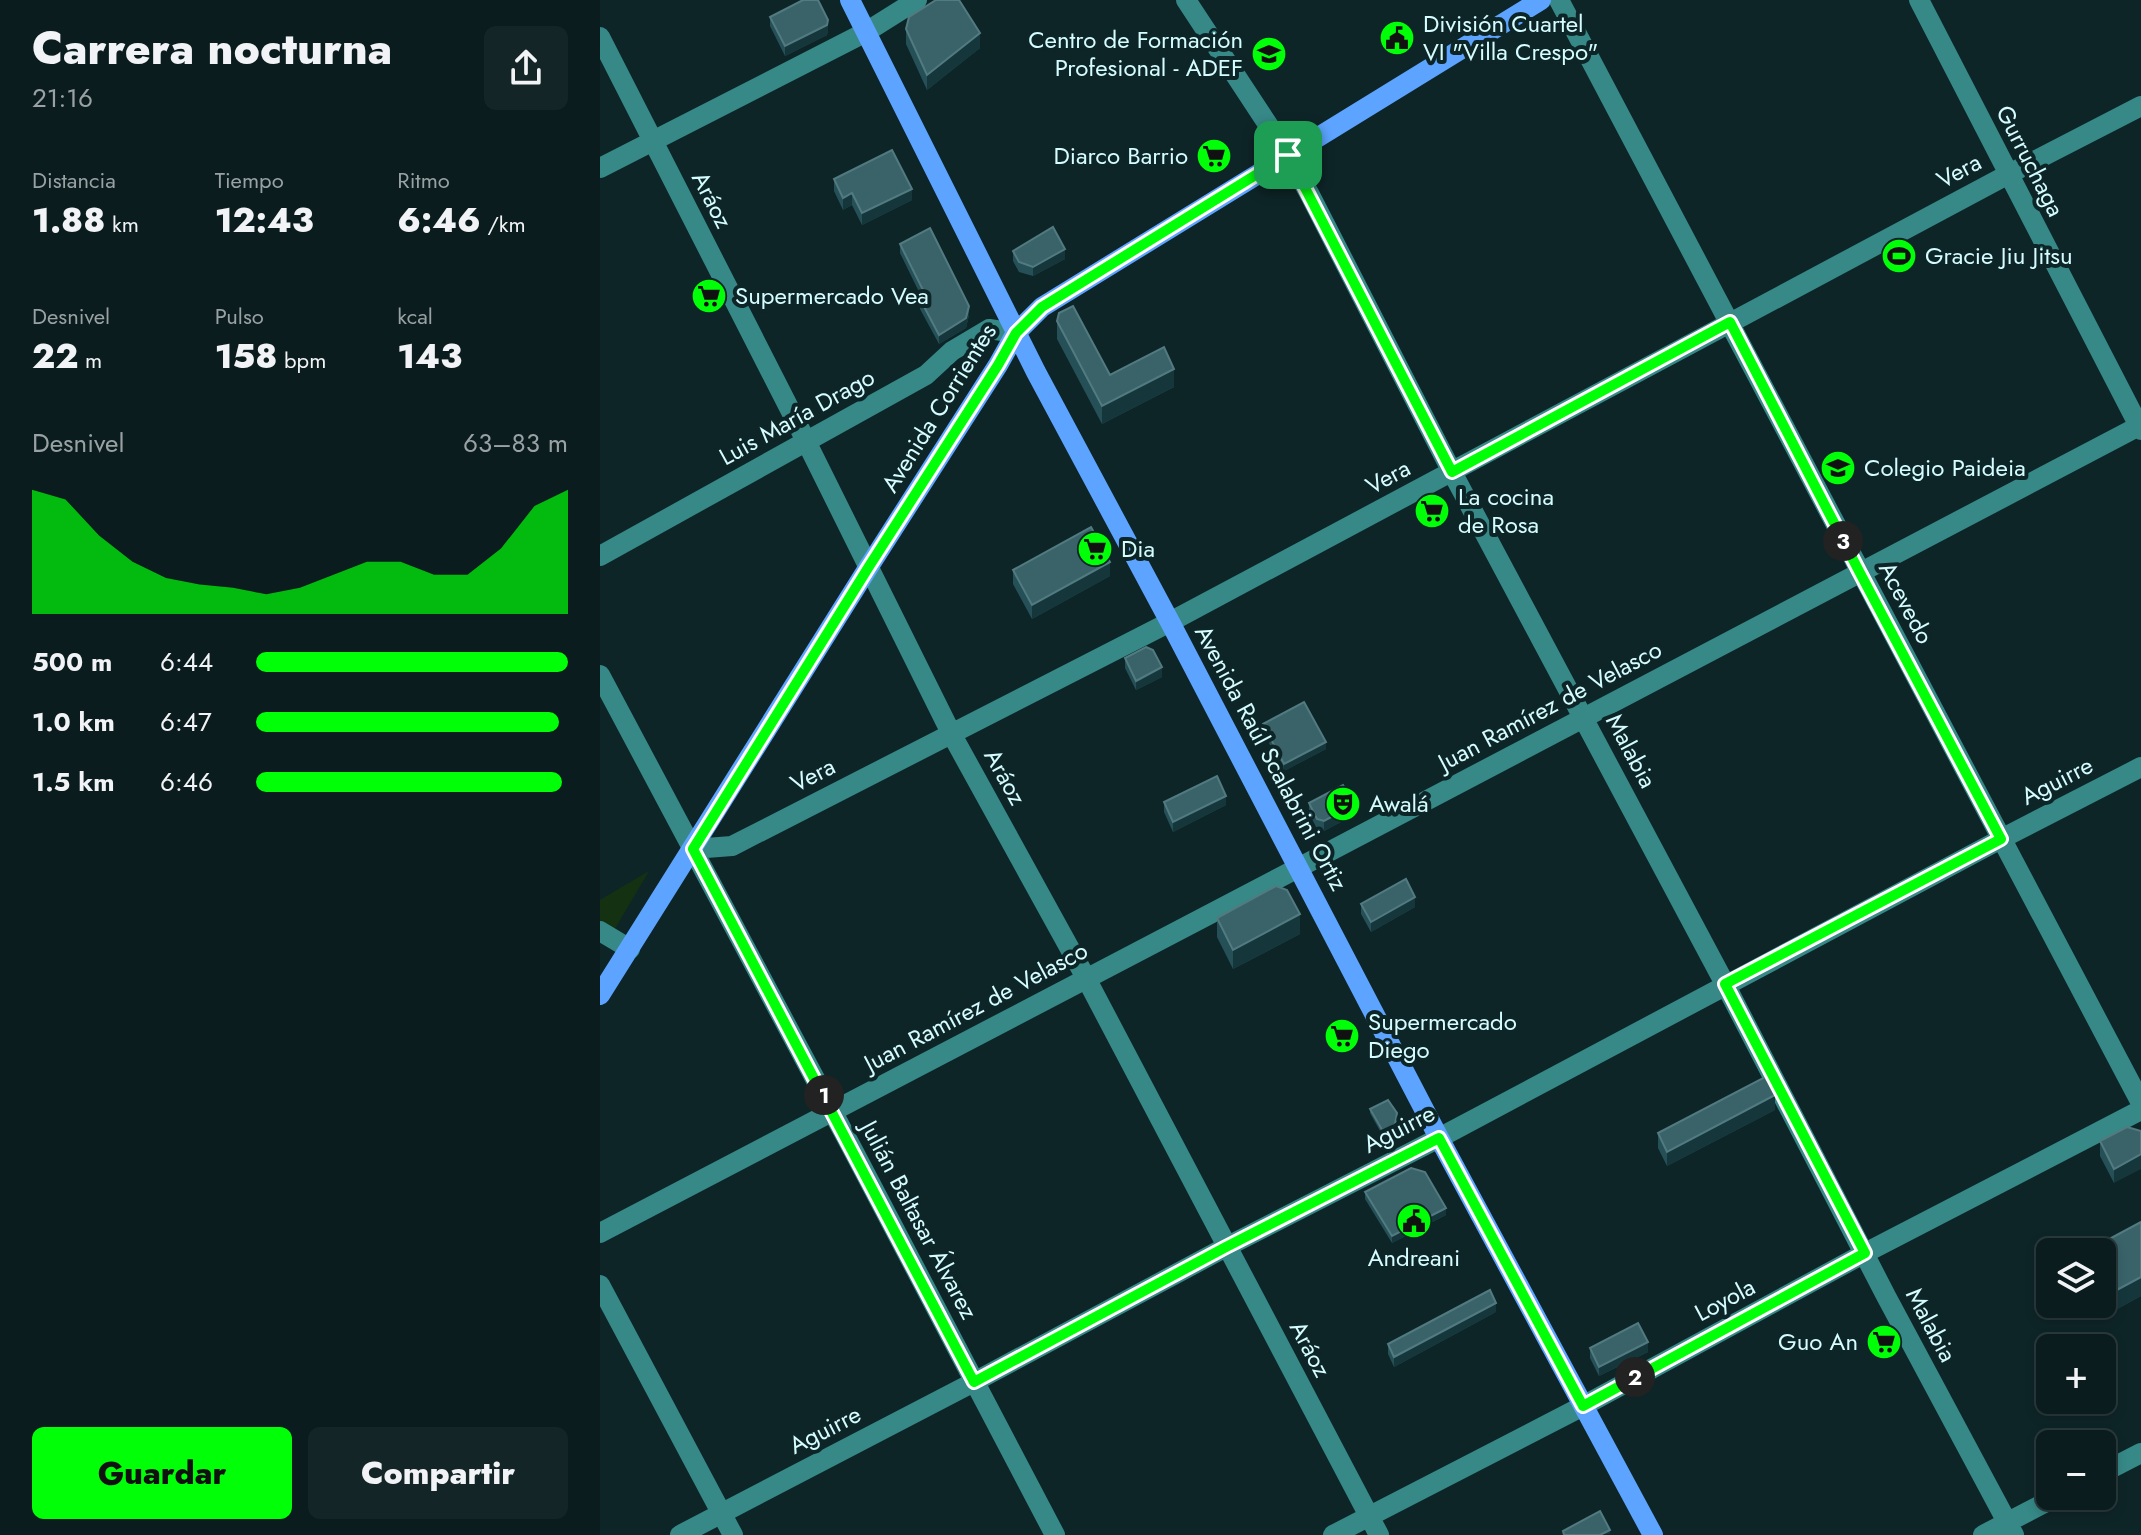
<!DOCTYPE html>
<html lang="es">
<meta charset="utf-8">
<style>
body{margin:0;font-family:Jost,sans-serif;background:#132527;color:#f1f3f6;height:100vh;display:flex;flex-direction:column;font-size:30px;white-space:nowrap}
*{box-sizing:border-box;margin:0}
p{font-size:26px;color:#99a1a4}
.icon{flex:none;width:44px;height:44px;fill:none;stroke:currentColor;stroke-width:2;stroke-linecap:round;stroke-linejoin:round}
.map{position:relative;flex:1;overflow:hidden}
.drawer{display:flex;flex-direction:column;background:#0a1c1e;width:600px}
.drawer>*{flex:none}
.buttons{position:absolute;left:1436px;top:1238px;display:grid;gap:16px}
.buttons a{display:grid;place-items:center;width:80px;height:80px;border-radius:12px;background:#0a1c1e;box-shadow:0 4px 12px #0003,0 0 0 2px #2a3a3c;font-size:40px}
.pin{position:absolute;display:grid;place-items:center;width:68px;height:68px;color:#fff;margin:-34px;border-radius:16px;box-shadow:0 4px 12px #0006}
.km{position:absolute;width:40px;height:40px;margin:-20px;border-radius:50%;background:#222;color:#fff;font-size:22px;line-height:40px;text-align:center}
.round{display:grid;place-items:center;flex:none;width:84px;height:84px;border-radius:12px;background:#132527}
.summary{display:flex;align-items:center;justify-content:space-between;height:136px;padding:0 32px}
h1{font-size:44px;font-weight:800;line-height:60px}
.metrics{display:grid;grid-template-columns:repeat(3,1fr);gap:12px;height:136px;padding:8px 32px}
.metrics div{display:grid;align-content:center}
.metrics b{font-size:34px;font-weight:800}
.metrics small{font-size:22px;font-weight:400}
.metrics p{font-size:22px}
.chart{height:224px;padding:16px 32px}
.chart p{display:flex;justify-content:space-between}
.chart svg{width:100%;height:144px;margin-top:8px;fill:#01ff08;opacity:.7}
.cta{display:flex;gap:16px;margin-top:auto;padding:16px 32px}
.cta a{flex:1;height:92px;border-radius:12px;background:#01ff08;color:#111;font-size:32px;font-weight:800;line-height:92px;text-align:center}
.cta a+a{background:#132527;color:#f1f3f6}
ul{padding:0 32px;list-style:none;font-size:26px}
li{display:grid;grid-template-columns:128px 96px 1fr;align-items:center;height:60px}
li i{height:20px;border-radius:10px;background:#01ff08}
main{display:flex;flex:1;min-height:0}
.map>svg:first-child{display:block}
.green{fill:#143211}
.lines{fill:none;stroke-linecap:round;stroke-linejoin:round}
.minor{stroke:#368987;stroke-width:20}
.major{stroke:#5ca4ff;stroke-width:20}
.wall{fill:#265057}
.shaded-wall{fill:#15373c}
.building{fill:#396369;stroke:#517b80;stroke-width:2}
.route-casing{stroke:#fff;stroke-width:16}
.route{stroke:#01ff08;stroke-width:10}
.labels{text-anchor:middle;stroke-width:8;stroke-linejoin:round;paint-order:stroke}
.poi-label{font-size:24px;fill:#d5fdff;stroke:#0e2528;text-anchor:start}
.street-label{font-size:24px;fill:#d5fdff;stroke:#0e2528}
</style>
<main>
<section class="drawer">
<div class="summary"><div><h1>Carrera nocturna</h1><p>21:16</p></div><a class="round"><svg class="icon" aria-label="share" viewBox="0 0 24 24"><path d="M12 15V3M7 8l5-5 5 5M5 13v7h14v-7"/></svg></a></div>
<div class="metrics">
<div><p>Distancia</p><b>1.88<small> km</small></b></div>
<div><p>Tiempo</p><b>12:43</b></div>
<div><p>Ritmo</p><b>6:46<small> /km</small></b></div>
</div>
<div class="metrics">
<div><p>Desnivel</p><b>22<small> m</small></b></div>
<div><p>Pulso</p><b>158<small> bpm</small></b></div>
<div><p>kcal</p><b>143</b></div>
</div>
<div class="chart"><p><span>Desnivel</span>63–83 m</p>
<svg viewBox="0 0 160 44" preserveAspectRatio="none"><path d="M0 44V6L10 9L20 20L30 28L40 33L50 35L60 36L70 38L80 36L90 32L100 28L110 28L120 32L130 32L140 24L150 11L160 6V44z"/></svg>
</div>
<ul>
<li><b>500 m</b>6:44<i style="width:100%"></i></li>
<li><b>1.0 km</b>6:47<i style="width:97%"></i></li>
<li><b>1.5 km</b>6:46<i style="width:98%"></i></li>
</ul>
<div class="cta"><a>Guardar</a><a>Compartir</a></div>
</section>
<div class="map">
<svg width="1541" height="1535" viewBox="0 0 1541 1535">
<rect width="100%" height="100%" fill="#0e2528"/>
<path class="green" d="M49 871 14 930 0 923V900Z"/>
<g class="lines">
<path class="minor" d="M586 0 688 155 710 195 852 472 1125 984 1286 1296 1414 1535
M959 0 1541 1103
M1319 0 1541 430
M0 37 206 441 351 733 486 978 779 1535
M0 168 266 32 317 0
M0 556 326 375 352 351 389 329 416 333
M0 675 254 1152 455 1535
M93 849 132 846 570 622 1407 175 1541 106
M0 931 30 949
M0 1233C515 966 1027 694 1541 425
M0 1285 133 1535
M1502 1473 1541 1453
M80 1535 374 1382 626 1247 839 1138 1401 839 1541 767
M733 1535 983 1406 1265 1253 1541 1110
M1383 1535 1458 1496"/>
<path class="major" d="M250 0 436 372 570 622 839 1138 1053 1535
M0 995 268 568 398 365 416 333 442 307 941 0"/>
</g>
<path class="wall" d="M170 17 228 30 227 35 185 56 170 26Z
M306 29 380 48 327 90 306 44Z
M234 179 312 200 262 225 252 205 243 210 234 191Z
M300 244 369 315 366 328 339 344 320 309V299L322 298 300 253Z
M413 251 465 259 433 276 419 272 413 261Z
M457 321 510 375 574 387 502 424 457 339Z
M413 570 510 576 432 619 413 584Z
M525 658 562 677 536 690 525 668Z
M663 724 726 749 684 771 663 732Z
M564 802 626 805 573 832 564 812Z
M709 803 754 815 724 831 717 829 709 813Z
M761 904 815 907 771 932 761 914Z
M617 918 700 934 633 969 617 937Z
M770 1109 797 1118 794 1135 785 1140 770 1113Z
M1175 1110 1067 1166 1058 1148V1133Z
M1541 1131 1514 1183 1500 1156V1141Z
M765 1192 846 1215 792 1243 765 1199Z
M1541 1222V1296L1499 1319 1491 1304H1502V1252H1500V1244Z
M896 1312 794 1367 788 1354V1344Z
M990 1348 1048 1352 999 1376 990 1358Z"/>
<path class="shaded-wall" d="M228 20V30L227 35 185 56V46Z
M380 33V48L327 90V75Z
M312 189V200L262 225V213Z
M252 193V205L243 210V198Z
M465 249V259L433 276V267Z
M369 306V315L366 328 339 344V335Z
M574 369V387L502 424V406Z
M510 562V576L432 619V605Z
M562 667V677L536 690V681Z
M726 742V749L684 771V764Z
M626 796V805L573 832V822Z
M754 805V815L724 831V821Z
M815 897V907L771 932V922Z
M700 914V934L633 969V950Z
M1175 1095V1110L1067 1166V1152Z
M797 1113 794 1135 785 1140V1135Z
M1541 1154V1169L1514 1183V1169Z
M846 1208V1215L792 1243V1236Z
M1541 1277V1296L1499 1319V1304H1502V1298Z
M896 1303V1312L794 1367V1357Z
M1048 1342V1352L999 1376V1367Z
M1010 1530V1534L1000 1535Z"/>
<path class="building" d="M203 0H218L228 20 227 25 185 46 170 17Z
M336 0H359L380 33 327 75 306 29 309 17Z
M292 150 312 189 262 213 252 193 243 198 234 179Z
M453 227 465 249 433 267 419 262 413 251Z
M330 228 369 306 366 318 339 335 320 299 326 296 300 244Z
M473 306 510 375 564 347 574 369 502 406 457 321 459 313Z
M491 527 510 562 432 605 413 570Z
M546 647 553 650 562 667 536 681 525 658Z
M704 702 726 742 684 764 663 724Z
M617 776 626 796 573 822 564 802Z
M743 785 754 805 724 821 717 819 709 803Z
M806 879 815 897 771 922 761 904Z
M676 886 687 890 700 914 633 950 617 918Z
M1165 1077 1175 1095 1067 1152 1058 1133Z
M788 1100 797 1113 794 1130 785 1135 770 1109Z
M1527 1127 1541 1131V1154L1514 1169 1500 1141Z
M811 1168 825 1172 846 1208 792 1236 765 1192Z
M1541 1222V1277L1502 1298V1267L1510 1263 1500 1244Z
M890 1290 896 1303 794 1357 788 1344Z
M1038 1323 1048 1342 999 1367 990 1348Z
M1000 1511 1010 1530 1000 1535H964L963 1531Z"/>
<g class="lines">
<defs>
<path id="route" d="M688 155 852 472 1130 322 1260 573 1401 839 1125 984 1265 1253 983 1406 839 1138 626 1247 374 1382 93 849 268 568 398 365 416 333 442 307Z"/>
</defs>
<use href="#route" class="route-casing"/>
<use href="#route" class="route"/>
</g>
<defs>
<symbol id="civic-disc" viewBox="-11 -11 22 22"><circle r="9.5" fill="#01ff08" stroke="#0e2528"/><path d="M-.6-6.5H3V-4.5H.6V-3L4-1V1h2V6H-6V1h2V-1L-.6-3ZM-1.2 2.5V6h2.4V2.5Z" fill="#111"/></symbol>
<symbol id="school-disc" viewBox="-11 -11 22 22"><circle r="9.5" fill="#01ff08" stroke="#0e2528"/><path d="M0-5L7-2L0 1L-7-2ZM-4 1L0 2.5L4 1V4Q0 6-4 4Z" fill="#111"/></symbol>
<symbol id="supermarket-disc" viewBox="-11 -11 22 22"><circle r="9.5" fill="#01ff08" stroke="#0e2528"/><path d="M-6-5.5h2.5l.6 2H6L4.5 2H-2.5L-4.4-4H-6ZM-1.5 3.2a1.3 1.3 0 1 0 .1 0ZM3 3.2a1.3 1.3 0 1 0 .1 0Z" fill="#111"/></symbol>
<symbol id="stadium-disc" viewBox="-11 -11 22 22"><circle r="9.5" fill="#01ff08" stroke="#0e2528"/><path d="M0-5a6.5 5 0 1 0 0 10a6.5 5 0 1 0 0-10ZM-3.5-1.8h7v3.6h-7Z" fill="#111"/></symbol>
<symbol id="theatre-disc" viewBox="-11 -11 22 22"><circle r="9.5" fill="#01ff08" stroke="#0e2528"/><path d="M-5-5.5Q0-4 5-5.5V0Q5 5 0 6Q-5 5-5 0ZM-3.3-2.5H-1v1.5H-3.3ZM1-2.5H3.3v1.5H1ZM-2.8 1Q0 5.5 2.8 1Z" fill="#111"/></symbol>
</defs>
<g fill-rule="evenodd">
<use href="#civic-disc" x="777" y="18" width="40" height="40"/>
<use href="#school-disc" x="649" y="34" width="40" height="40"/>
<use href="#supermarket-disc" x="594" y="136" width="40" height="40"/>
<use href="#stadium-disc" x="1279" y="236" width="40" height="40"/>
<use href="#supermarket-disc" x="89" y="276" width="40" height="40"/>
<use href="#school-disc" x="1218" y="448" width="40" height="40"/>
<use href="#supermarket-disc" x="812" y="491" width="40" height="40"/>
<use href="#supermarket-disc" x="475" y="529" width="40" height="40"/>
<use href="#theatre-disc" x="723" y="784" width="40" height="40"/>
<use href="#supermarket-disc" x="722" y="1016" width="40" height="40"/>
<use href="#civic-disc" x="794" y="1201" width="40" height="40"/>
<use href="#supermarket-disc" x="1264" y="1322" width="40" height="40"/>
</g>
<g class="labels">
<g class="poi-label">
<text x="823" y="32">División Cuartel<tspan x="823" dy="28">VI "Villa Crespo"</tspan></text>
<text x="643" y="48" text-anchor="end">Centro de Formación<tspan x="643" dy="28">Profesional - ADEF</tspan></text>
<text x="588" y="164" text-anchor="end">Diarco Barrio</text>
<text x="1325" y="264">Gracie Jiu Jitsu</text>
<text x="135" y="304">Supermercado Vea</text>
<text x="1264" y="476">Colegio Paideia</text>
<text x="858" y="505">La cocina<tspan x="858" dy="28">de Rosa</tspan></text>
<text x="521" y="557">Dia</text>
<text x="769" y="812">Awalá</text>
<text x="768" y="1030">Supermercado<tspan x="768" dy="28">Diego</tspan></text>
<text x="814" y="1266" text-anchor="middle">Andreani</text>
<text x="1258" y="1350" text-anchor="end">Guo An</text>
</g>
<g class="street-label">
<text transform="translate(1430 161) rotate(63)" y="8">Gurruchaga</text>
<text transform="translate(1359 171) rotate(-28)" y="8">Vera</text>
<text transform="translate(112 200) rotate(63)" y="8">Aráoz</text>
<text transform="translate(339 408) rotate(-58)" y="8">Avenida Corrientes</text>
<text transform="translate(197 417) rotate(-29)" y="8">Luis María Drago</text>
<text transform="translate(788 477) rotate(-28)" y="8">Vera</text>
<text transform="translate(1306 603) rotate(62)" y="8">Acevedo</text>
<text transform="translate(950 706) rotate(-28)" y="8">Juan Ramírez de Velasco</text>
<text transform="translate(1031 751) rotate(62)" y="8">Malabia</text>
<text transform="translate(671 758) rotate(62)" y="8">Avenida Raúl Scalabrini Ortiz</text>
<text transform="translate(213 775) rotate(-27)" y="8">Vera</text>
<text transform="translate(405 777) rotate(61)" y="8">Aráoz</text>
<text transform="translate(1457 781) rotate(-27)" y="8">Aguirre</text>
<text transform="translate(376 1007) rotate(-28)" y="8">Juan Ramírez de Velasco</text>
<text transform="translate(799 1129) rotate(-27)" y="8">Aguirre</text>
<text transform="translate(319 1220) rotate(62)" y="8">Julián Baltasar Álvarez</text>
<text transform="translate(1125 1300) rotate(-28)" y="8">Loyola</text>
<text transform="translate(1331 1325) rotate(62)" y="8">Malabia</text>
<text transform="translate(710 1349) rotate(62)" y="8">Aráoz</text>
<text transform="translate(225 1430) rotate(-27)" y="8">Aguirre</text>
</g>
</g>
</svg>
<div class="buttons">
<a><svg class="icon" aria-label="layers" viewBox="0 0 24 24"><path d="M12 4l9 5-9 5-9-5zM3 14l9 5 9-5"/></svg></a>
<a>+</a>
<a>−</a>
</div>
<div class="pin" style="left:688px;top:155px;background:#1e9e55"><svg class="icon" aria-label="arrive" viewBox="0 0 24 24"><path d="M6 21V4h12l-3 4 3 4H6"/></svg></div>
<b class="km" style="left:224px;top:1095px">1</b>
<b class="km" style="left:1035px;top:1377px">2</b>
<b class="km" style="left:1243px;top:541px">3</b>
</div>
</main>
